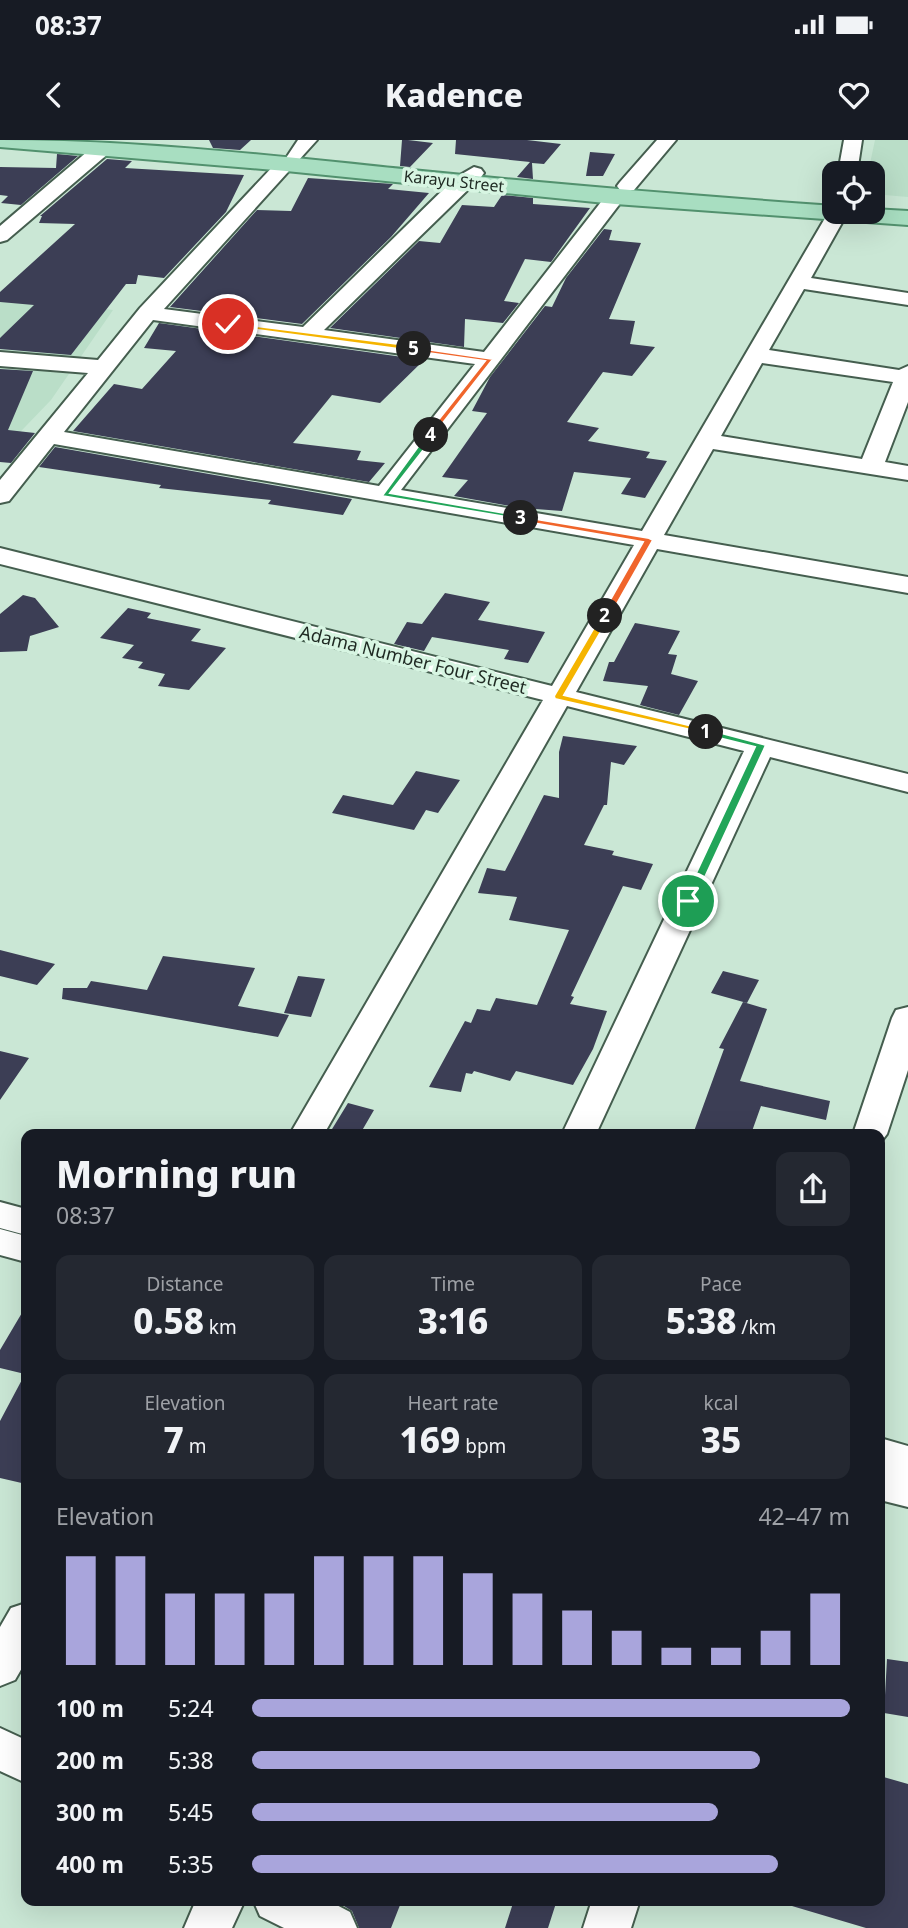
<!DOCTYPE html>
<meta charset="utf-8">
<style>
body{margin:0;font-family:"Noto Sans",sans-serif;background:#242831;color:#f1f3f6;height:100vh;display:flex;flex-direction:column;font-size:26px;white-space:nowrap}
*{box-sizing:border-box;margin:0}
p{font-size:23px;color:#9ea1a6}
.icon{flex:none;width:38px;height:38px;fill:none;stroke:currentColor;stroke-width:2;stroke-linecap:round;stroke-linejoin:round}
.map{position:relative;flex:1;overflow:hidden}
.side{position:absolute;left:21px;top:989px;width:864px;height:777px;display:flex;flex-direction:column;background:#171b24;border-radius:14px;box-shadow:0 7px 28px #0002}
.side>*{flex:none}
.buttons{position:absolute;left:822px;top:21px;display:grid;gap:14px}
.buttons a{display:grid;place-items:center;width:63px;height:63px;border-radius:14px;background:#171b24;box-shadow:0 7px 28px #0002;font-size:35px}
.pin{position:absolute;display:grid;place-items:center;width:60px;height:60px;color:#fff;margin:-30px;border:4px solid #fff;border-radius:50%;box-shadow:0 2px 7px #0007}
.km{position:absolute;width:35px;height:35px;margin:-18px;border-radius:50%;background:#222;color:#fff;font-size:19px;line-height:35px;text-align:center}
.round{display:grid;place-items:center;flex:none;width:74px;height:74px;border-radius:14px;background:#242831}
.head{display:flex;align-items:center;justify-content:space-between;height:119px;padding:0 35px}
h1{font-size:38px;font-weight:800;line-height:52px}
.figures{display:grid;grid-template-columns:repeat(3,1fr);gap:10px;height:119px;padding:7px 35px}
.figures div{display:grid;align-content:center;border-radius:14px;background:#242831;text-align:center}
.figures b{font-size:35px;font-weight:800}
.figures small{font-size:19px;font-weight:400}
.figures p{font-size:19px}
.chart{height:196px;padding:14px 35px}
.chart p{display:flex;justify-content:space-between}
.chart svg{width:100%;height:126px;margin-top:7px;stroke:#a9a5dc;stroke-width:6}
ul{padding:0 35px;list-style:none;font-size:23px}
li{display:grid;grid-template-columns:112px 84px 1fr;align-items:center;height:52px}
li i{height:18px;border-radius:9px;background:#a9a5dc}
.status{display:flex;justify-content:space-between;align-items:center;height:49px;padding:0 35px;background:#171b24;direction:ltr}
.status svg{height:19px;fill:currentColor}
header{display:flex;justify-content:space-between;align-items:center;height:91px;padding:0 35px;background:#171b24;font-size:32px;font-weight:800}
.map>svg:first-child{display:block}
.built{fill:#badec8}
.building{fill:#3c3e55}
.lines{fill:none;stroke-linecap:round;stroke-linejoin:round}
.minor-casing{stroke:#455e4f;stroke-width:4}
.major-casing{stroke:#52916e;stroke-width:4}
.minor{fill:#fff;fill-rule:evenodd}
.major{fill:#a8dec1;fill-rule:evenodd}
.split-1{fill:#22a559;stroke:#fff;stroke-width:2}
.split-2{fill:#f5b400;stroke:#fff;stroke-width:2}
.split-3{fill:#f0652b;stroke:#fff;stroke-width:2}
.split-4{fill:#22a559;stroke:#fff;stroke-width:2}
.split-5{fill:#f0652b;stroke:#fff;stroke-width:2}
.split-6{fill:#f5b400;stroke:#fff;stroke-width:2}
.labels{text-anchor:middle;stroke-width:7;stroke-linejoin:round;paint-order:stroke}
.far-street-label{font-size:16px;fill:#1f2a23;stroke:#d7f5e2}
.street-label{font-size:18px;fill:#1f2a23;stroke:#d7f5e2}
</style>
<div class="status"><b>08:37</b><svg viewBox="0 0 49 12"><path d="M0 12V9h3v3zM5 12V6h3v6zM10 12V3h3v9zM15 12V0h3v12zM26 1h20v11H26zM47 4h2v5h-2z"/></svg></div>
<header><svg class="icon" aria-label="back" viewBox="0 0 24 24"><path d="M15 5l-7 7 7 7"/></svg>Kadence<svg class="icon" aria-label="heart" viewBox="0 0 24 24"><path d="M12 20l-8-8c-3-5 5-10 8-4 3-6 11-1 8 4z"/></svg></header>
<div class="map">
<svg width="908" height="1788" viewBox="0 0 908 1788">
<rect width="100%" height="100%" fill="#cae7d5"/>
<path class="built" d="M875 0H908V57L873 54V33H868Z
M0 155 113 170 51 260 0 313Z"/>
<path class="building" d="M209 0H251L240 10 213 8Z
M402 0H408L433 3 410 27 400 26Z
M456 0H527L561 4 544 24 532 23 533 39 517 37 530 22 455 14Z
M590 12 615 14 603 36H586Z
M57 14 78 16 21 65 1 63 8 56 0 55V27L56 28Z
M107 19 132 21 125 28 244 35 226 72 164 138 138 135 136 144H126L71 215 0 209V198L34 165 0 162V152L75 84 39 83 42 76H40Z
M308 38 393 44 388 49 429 53 391 97 302 184 170 167 257 70 291 71Z
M502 55 533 58V64L590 68 551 122 525 119 504 161 519 163 503 183 465 179 464 207 330 188 419 101 440 103 462 65 494 67Z
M604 89 612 90 609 100 641 103 609 179 635 181 630 204 655 207 632 236 603 232 567 282 599 288 588 301 650 312 646 318 667 321 645 358 621 354 631 338 574 332 562 371 522 368 454 356 468 340 442 337 487 273 472 271 490 237 545 166 552 167 566 138Z
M159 183 424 220 380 263 332 255 293 303 361 311 357 320 385 323 369 342 73 291 114 244 142 249 176 211 144 208Z
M0 229 33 231 8 290 35 293 11 323 0 322Z
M55 307 352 359 343 375 268 364 271 360 159 348 161 345 39 327Z
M445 453 490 462 478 480 545 492 528 523 504 519 509 510 432 497 424 511 394 504 407 482 422 484Z
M23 455 35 458 59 487 30 496 27 511 0 512V474Z
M128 468 151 473 147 478 201 489 191 501 226 508 189 550 158 546 165 534 138 528 143 522 122 518 134 505 100 498Z
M635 483 680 491 668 514 677 515 671 534 698 541 679 575 640 565 648 546 603 541 609 522H614Z
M563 596 637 606 624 625 611 622 607 665H604L584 705 614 711 612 715 653 724 641 750 623 746 571 856 574 857 570 864 607 871 593 909 573 945 516 931 510 941 474 931 472 934 466 933 461 952 429 947 465 881 471 883 477 869 490 871 496 858 537 865 569 790 509 780 517 757 478 753 487 728 505 731 544 655 559 658V612Z
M416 631 460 640 438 673 426 670 414 690 332 673 343 655 393 665Z
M0 810 55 824 37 845 0 836Z
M163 816 255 828 238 866 289 875 278 897 62 859 63 848H87L91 841 147 850Z
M723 831 759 840 747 863 711 853Z
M298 836 325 839 311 877 284 873Z
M743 862 767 869 740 941 830 961 826 980 761 966 751 994H693L724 909 719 908Z
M0 911 29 918 0 960Z
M348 963 374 970 360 994H329Z
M26 1166V1344L0 1338V1281L25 1234 0 1228V1210Z
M887 1519 908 1522V1577L884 1573Z
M880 1636 908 1644V1788H866L792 1766V1760H880Z
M346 1760H402L391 1788H359L352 1771 344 1766Z
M514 1760H557L548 1788H505Z"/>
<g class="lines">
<defs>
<path id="minor" d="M298 0H317L164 169 303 187 455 38 474 27 481 29 484 33 481 37 324 190 484 212 608 53 615 51 625 57 401 350 642 391 831 68 835 67V72H848L811 138 908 153V165L804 149 769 210 899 230 908 226V262L885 322 908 326V340L713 309 664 395 908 437V453L657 409 576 552 908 634V652L770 617 596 994H562L744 611 567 566 324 994H290L543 560 0 424V408L552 546 634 405 54 304 9 361 0 363V340L88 233 0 226V212L98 220 140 168 279 20 286 18ZM153 180 475 224 379 346 64 292ZM762 223 893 242 862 319 721 296Z
M657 0H676L634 50H620L617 46 620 42Z
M844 0H862L857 33H838Z
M102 3 111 9 109 13 7 100 0 102V86L95 5Z
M908 867V930L887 994 880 1003V994H853L892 878 896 870Z
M0 1062 26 1069V1095L0 1088Z
M0 1089 26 1096V1122L0 1115Z
M880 1298 908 1306V1367L880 1360Z
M26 1463V1521L15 1540 0 1546V1487L11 1468Z
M0 1588 26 1600V1643L0 1631Z
M196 1760H245L232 1788H184Z
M253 1760H327L350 1772 357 1788H284L260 1776Z
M592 1760H640L631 1788H583Z"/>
<path id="major" d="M0 0C138 0 275 16 412 30 553 44 694 56 835 66V72H873V69L908 71V85L615 64 286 31 0 7Z"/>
</defs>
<use href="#minor" class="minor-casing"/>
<use href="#major" class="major-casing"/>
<use href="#minor" class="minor"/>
<use href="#major" class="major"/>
</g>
<path class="split-1" d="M706 589 766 605 694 761 688 764 683 761 755 607 703 594 701 592Z"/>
<path class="split-2" d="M602 474 610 476 564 555 709 590V594L555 559 554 556Z"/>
<path class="split-3" d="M518 376 649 398 653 400 610 476 605 479 601 476 643 402 521 381Z"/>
<path class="split-4" d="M428 293 435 295 390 353 521 376 524 380 382 356Z"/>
<path class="split-5" d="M411 207 493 219 431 298 428 293 485 221 414 211Z"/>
<path class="split-6" d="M225 182 414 206 418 209 414 211 228 186Z"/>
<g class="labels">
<g class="far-street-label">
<text transform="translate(454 41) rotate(6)" y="6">Karayu Street</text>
</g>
<g class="street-label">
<text transform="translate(413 520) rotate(14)" y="6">Adama Number Four Street</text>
</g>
</g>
</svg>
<div class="buttons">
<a><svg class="icon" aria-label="locate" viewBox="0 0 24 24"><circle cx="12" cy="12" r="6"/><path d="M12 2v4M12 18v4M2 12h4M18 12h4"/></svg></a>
</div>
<div class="pin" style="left:688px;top:761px;background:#1e9e55"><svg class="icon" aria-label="arrive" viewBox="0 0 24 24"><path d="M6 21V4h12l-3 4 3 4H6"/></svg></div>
<div class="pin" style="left:228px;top:184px;background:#d93025"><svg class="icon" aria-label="check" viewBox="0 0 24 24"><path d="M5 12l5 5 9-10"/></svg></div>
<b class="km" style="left:706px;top:592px">1</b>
<b class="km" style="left:605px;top:476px">2</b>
<b class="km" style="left:521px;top:378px">3</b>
<b class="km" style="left:431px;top:295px">4</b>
<b class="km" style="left:414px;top:209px">5</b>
<section class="side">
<div class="head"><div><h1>Morning run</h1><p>08:37</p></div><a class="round"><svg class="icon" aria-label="share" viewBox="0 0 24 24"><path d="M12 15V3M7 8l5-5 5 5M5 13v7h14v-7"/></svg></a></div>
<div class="figures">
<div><p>Distance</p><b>0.58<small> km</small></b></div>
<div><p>Time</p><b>3:16</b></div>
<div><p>Pace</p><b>5:38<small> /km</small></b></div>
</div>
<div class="figures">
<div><p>Elevation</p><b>7<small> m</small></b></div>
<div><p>Heart rate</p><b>169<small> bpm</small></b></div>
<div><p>kcal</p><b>35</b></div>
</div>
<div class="chart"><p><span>Elevation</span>42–47 m</p>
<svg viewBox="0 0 160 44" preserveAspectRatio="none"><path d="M5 44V6M15 44V6M25 44V19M35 44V19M45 44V19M55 44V6M65 44V6M75 44V6M85 44V12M95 44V19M105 44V25M115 44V32M125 44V38M135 44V38M145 44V32M155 44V19"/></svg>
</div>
<ul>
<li><b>100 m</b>5:24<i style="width:100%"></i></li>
<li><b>200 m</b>5:38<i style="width:85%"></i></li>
<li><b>300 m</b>5:45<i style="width:78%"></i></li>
<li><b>400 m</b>5:35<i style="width:88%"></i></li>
</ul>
</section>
</div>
